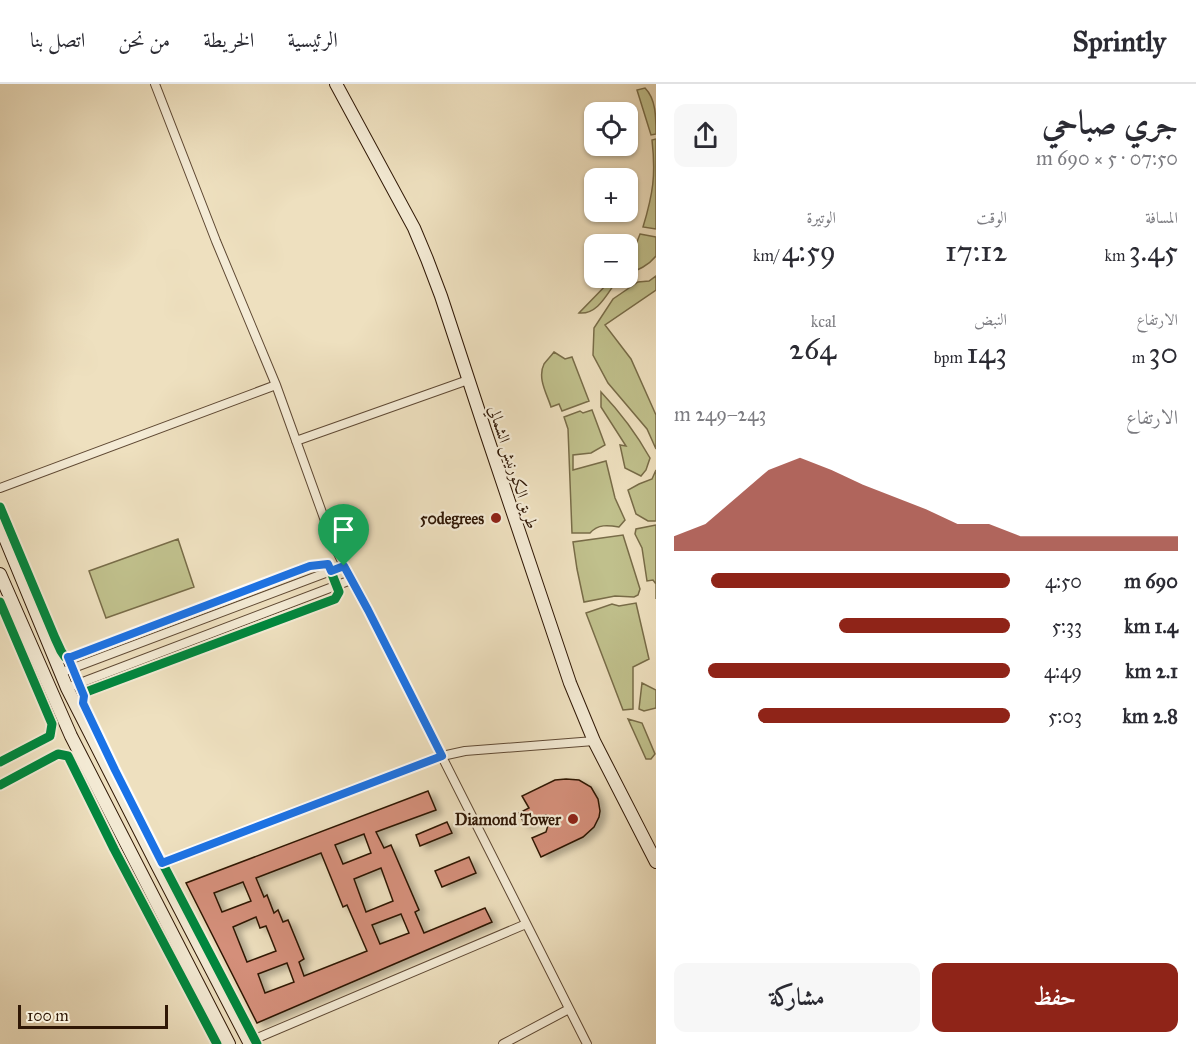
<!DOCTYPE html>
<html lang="ar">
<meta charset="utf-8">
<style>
body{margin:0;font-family:"IM FELL Great Primer",Amiri,serif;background:#f7f7f7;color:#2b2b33;direction:rtl;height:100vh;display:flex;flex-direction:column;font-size:22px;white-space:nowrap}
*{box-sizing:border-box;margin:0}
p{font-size:20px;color:#7c7c81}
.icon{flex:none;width:33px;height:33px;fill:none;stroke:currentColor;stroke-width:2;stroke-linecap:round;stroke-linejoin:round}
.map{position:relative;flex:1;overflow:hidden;direction:ltr}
.details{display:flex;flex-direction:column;background:#fff;width:540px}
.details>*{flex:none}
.fabs{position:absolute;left:584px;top:18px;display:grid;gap:12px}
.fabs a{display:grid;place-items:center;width:54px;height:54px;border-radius:12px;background:#fff;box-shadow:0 2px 4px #0004;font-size:30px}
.scale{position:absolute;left:18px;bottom:15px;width:150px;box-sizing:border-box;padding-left:6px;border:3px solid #2f1705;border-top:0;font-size:16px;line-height:21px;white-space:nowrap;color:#2f1705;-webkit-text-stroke:4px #f4ebd5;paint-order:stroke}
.pin{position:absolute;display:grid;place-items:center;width:51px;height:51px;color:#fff;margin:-62px -26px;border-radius:50% 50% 50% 0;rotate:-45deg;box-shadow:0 0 6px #0007}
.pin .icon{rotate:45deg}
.round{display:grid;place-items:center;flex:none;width:63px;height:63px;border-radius:12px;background:#f7f7f7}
.overview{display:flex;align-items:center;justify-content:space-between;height:102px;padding:0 18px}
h1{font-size:33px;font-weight:600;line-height:45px}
.figures{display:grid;grid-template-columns:repeat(3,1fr);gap:9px;height:102px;padding:6px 18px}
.figures div{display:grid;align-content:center}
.figures b{font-size:30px;font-weight:600}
.figures small{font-size:16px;font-weight:400}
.figures p{font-size:16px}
.chart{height:168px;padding:12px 18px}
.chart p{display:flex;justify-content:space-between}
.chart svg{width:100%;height:108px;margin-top:6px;fill:#8f2418;opacity:.7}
.primary-button{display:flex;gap:12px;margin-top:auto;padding:12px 18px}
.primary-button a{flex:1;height:69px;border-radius:12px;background:#8f2418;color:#fff;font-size:24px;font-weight:600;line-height:69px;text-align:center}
.primary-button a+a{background:#f7f7f7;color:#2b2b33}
ul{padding:0 18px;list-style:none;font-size:20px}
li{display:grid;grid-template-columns:96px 72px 1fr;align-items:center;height:45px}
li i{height:15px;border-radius:8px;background:#8f2418}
header{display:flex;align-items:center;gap:36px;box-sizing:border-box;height:84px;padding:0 30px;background:#fff;border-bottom:2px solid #e1e1e2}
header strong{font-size:28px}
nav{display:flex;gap:33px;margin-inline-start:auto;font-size:21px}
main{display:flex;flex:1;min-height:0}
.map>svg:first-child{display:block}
.green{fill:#c0c08c;stroke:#786c48;stroke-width:1.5}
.building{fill:#d48f7a;stroke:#2f1705;stroke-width:1.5;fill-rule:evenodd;filter:url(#shadow)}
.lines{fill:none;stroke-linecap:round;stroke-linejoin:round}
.minor-casing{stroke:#5f4934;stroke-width:10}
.secondary-casing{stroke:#2f1705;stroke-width:14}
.minor{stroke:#f4ebd5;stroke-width:8}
.secondary{stroke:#f4ebd5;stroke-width:12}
.cycleway-casing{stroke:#f4ebd5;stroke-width:13}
.cycleway{stroke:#00873e;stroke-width:9}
.route-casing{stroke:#fff;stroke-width:12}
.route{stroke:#1a73e8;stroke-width:8}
.poi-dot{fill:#8f2418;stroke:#f4ebd5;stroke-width:2}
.labels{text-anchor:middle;stroke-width:4.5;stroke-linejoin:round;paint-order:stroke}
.street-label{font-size:16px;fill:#2f1705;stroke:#f4ebd5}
.poi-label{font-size:16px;font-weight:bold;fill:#2f1705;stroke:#f4ebd5;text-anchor:end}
</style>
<header>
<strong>Sprintly</strong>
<nav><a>الرئيسية</a><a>الخريطة</a><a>من نحن</a><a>اتصل بنا</a></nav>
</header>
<main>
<section class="details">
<div class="overview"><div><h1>جري صباحي</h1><p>07:50 · 5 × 690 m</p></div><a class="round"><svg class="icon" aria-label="share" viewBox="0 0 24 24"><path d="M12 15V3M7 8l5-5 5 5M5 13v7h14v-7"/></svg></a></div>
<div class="figures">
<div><p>المسافة</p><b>3.45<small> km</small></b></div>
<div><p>الوقت</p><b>17:12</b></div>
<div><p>الوتيرة</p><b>4:59<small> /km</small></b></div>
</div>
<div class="figures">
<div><p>الارتفاع</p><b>30<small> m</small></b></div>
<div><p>النبض</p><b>143<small> bpm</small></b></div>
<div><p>kcal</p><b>264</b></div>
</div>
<div class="chart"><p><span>الارتفاع</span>243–249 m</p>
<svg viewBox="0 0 160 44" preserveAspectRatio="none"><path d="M0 44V38L10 33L20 22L30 11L40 6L50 11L60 17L70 22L80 27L90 33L100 33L110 38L120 38L130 38L140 38L150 38L160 38V44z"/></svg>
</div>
<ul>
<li><b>690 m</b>4:50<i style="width:89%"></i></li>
<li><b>1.4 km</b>5:33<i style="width:51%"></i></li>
<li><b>2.1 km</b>4:49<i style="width:90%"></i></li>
<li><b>2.8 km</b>5:03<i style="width:75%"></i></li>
</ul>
<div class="primary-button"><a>حفظ</a><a>مشاركة</a></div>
</section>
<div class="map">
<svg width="656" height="960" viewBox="0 0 656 960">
<defs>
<filter id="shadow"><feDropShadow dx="6" dy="3.5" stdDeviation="3" flood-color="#0004"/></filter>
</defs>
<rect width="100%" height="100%" fill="#eee0bf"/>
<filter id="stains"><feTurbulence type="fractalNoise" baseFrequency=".00333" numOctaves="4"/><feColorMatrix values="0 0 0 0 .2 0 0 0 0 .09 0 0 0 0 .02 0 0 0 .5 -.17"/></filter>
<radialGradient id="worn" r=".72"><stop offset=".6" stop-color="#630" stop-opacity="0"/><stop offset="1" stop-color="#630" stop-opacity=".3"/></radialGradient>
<path class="green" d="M645 4C656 15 656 33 656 50L651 51 637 6Z
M656 55V145L643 143C653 110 656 91 652 56Z
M640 150 656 153V172C648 182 638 186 627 190V175L635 163Z
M656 192V206L605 241 631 275 656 331V365L647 345 608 299 593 271 594 244 613 215 638 198 649 197Z
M613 194H619C608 207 599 231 579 229Z
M554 268 565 275 572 273 589 317 562 327 559 320 551 323C547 310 537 294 544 280 547 276 551 272 554 268Z
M601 308C620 328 636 349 650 374L646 386 641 392 625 384 620 361 626 362 601 323Z
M592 326 605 361 591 369 573 371V386L606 377 615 414 625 436 619 443C608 441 598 440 590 449H572L568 345 564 333 580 327 583 329Z
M656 386V437H648L636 430 628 406 639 400 652 395Z
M656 441V515V500L653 496 647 497 642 464 635 450 636 445Z
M623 451 640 505 638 511 634 513 615 512 584 518 577 485 573 458Z
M178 455 194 503 106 534 89 487Z
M636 519 649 575 633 583V625L623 626 586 529 612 520 619 522Z
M642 599 656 606V624L644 627 639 625Z
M628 635 642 639 655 670 651 675H646Z"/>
<path class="building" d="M566 695 579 696 591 703 598 715 600 727 599 733 594 743 583 753 541 773 532 754 546 748 549 738 546 731 525 741 519 729 529 724 522 712 555 696Z
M428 707 436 726 376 748 384 764 391 761 419 826 415 828 424 849 485 824 492 838 257 939 186 799ZM364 750 371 769 343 780 335 761ZM321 769 343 823 347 821 367 867 304 892 299 878 304 875 288 836 283 838 278 826 274 829 267 811 264 813 256 794ZM381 784 393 817 366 828 354 795ZM243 798 251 817 222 828 214 809ZM401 830 409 849 380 860 372 841ZM256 833 260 844 266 842 276 867 247 878 233 843ZM287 879 294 898 265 909 258 890Z
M447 738 452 749 420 762 416 751Z
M469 773 476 789 442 803 435 787Z"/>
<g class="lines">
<defs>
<path id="minor" d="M155 0 216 157 276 301 333 459 351 496 368 526 587 960
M296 357 468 296
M0 404 276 301
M60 589 344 482
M67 604 351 496
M157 781 442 672 465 667 594 657
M248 958 526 840
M503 960 569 925"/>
<path id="secondary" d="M336 0 414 144 427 175 441 212 486 349 570 599 594 657 656 778
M0 442 67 604 157 781 250 960
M0 490 71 652 229 960"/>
</defs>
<use href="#minor" class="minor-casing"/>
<use href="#secondary" class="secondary-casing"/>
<use href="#minor" class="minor"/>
<use href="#secondary" class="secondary"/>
<defs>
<path id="cycleway" d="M0 423 55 554 61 567 65 573H71L310 482 328 480 339 508 335 515 86 608 83 619 115 686 153 761 257 960
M0 518 52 640 50 652 0 678
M0 701 58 670 68 672 114 765 217 960"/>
</defs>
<use href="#cycleway" class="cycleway-casing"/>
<use href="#cycleway" class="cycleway"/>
</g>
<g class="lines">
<defs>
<path id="route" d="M328 480 331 487 344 482 368 526 442 672 162 779 115 686 83 619 84 612 68 573H71L294 488 310 482Z"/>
</defs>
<use href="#route" class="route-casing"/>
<use href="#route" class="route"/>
</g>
<g class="poi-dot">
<circle cx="496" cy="434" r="6"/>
<circle cx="573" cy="735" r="6"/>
</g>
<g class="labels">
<g class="street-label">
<text transform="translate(514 383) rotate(72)" y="6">طريق الكورنيش الشمالي</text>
</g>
<g class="poi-label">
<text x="484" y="440">50degrees</text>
<text x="561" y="741">Diamond Tower</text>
</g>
</g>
<rect width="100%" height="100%" filter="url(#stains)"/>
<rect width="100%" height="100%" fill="url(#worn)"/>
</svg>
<div class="fabs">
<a><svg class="icon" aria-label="locate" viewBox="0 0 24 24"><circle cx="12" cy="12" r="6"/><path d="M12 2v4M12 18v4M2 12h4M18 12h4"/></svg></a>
<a>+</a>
<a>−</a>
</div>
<div class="scale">100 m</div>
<div class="pin" style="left:344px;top:482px;background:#1e9e55"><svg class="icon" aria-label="arrive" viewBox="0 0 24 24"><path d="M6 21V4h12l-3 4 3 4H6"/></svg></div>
</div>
</main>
